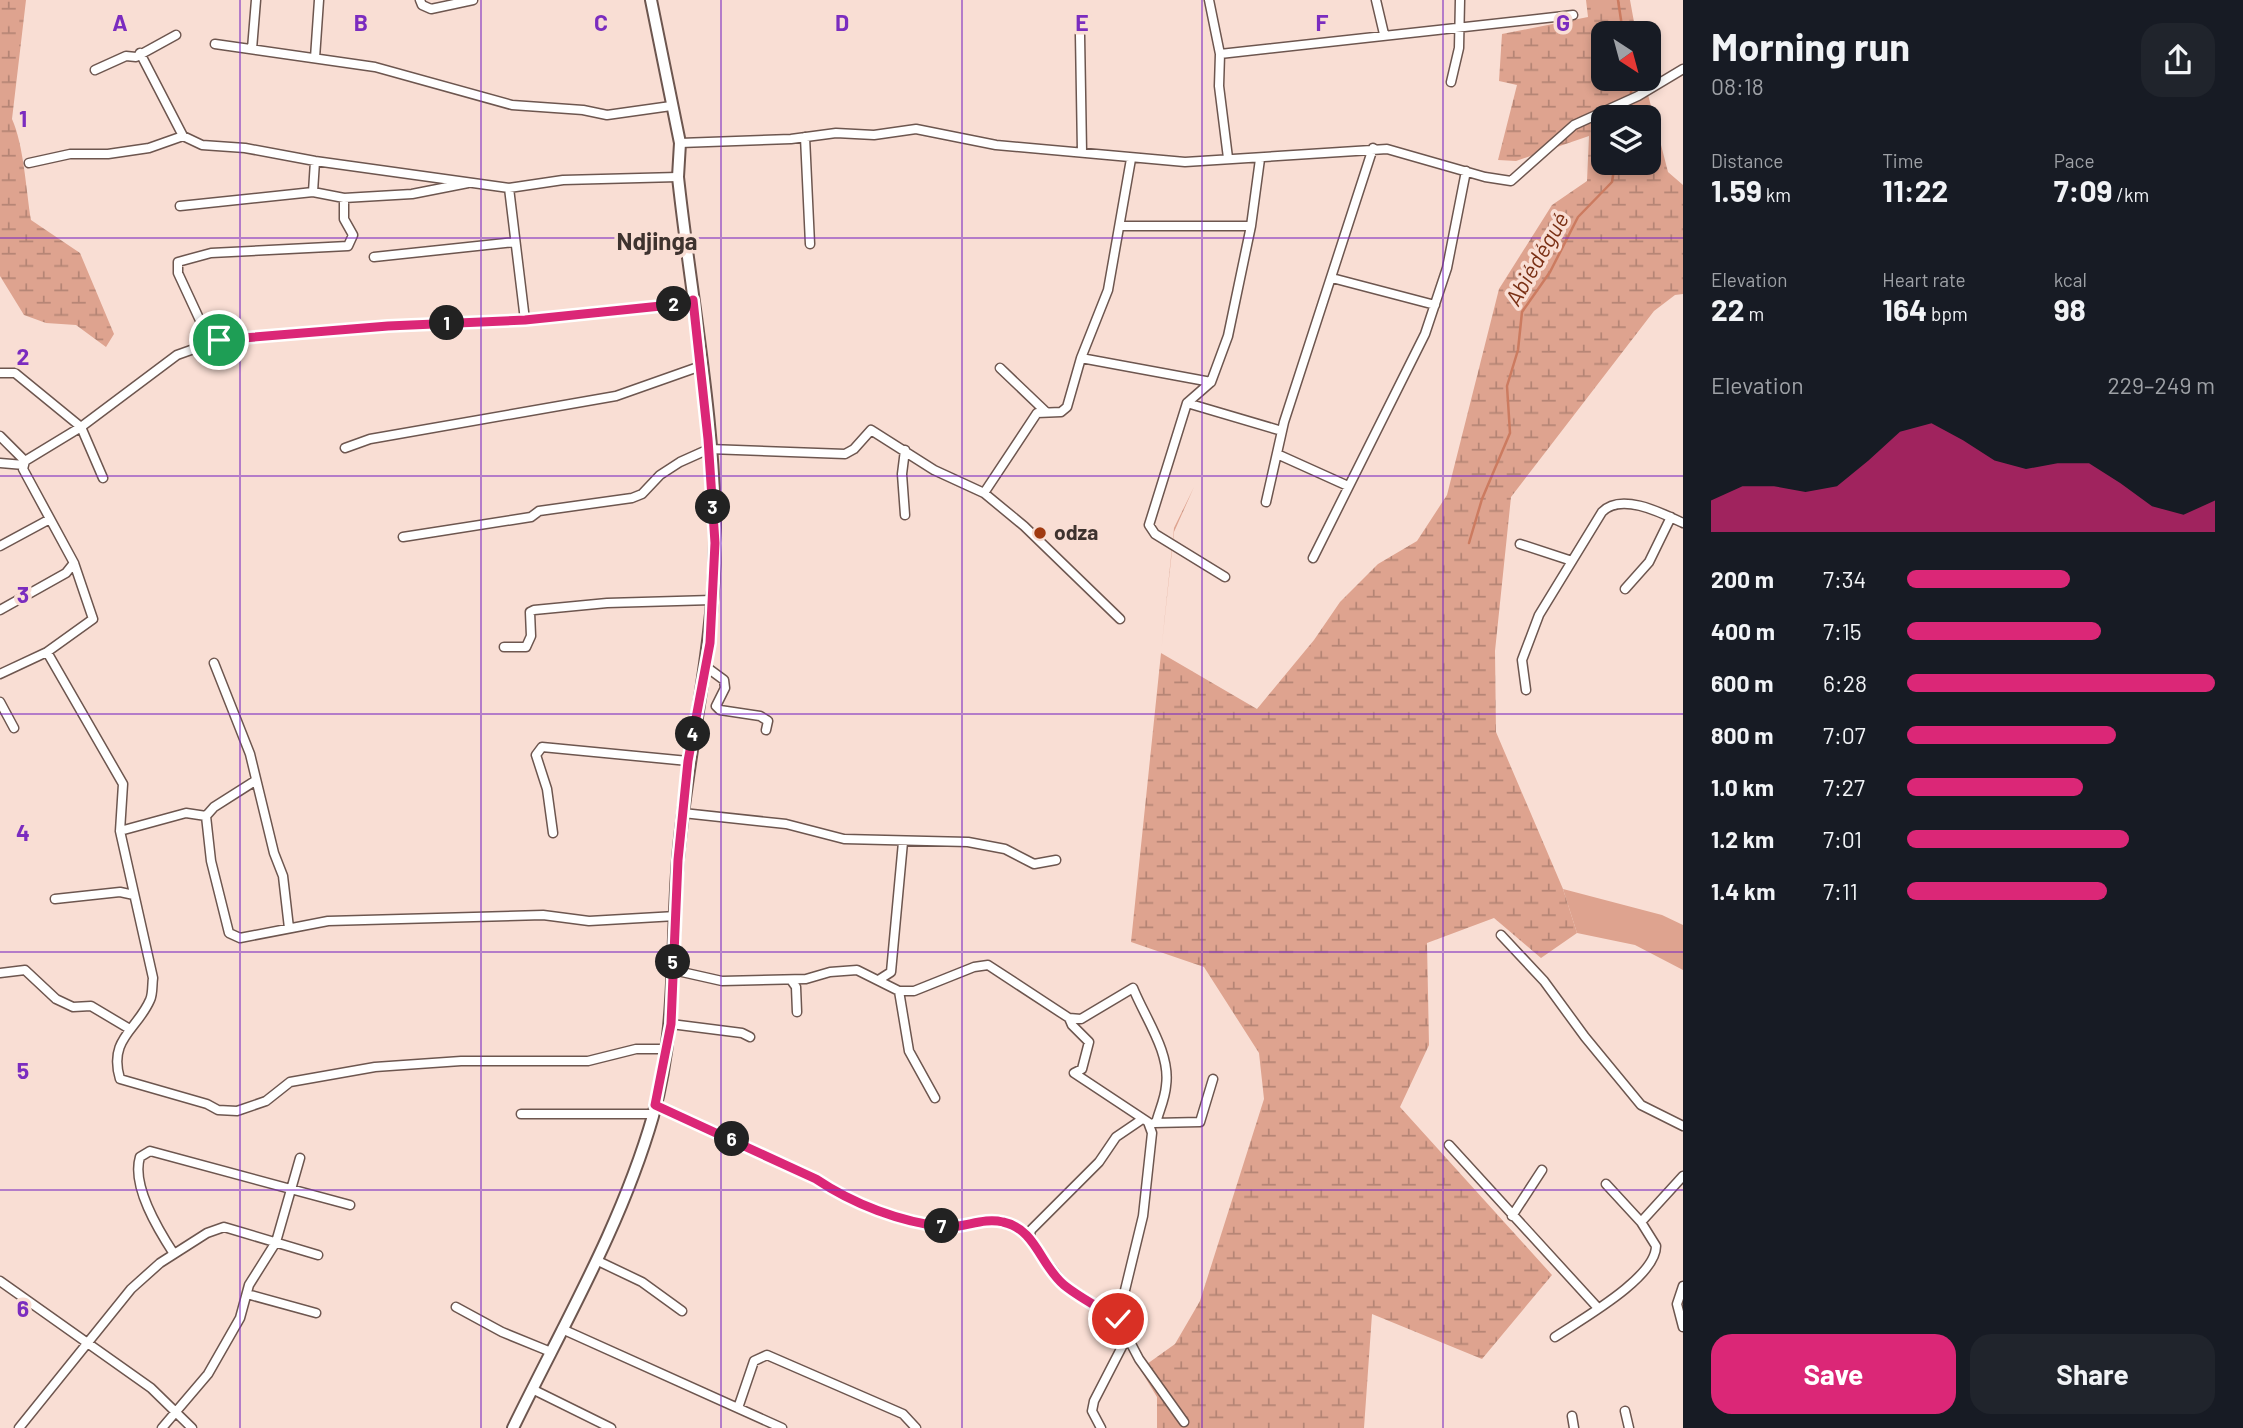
<!DOCTYPE html>
<meta charset="utf-8">
<style>
body{margin:0;font-family:Barlow,sans-serif;background:#20242c;color:#f1f3f6;height:100vh;display:flex;flex-direction:column;font-size:26px;white-space:nowrap}
*{box-sizing:border-box;margin:0}
p{font-size:23px;color:#9ea1a6}
.icon{flex:none;width:38px;height:38px;fill:none;stroke:currentColor;stroke-width:2;stroke-linecap:round;stroke-linejoin:round}
.map{position:relative;flex:1;overflow:hidden}
.details{display:flex;flex-direction:column;background:#171b24;width:560px}
.details>*{flex:none}
.needle{width:46px;rotate:144deg}
.controls{position:absolute;left:1591px;top:21px;display:grid;gap:14px}
.controls a{display:grid;place-items:center;width:70px;height:70px;border-radius:14px;background:#171b24;box-shadow:0 4px 10px #0003;font-size:35px}
.pin{position:absolute;display:grid;place-items:center;width:60px;height:60px;color:#fff;margin:-30px;border:4px solid #fff;border-radius:50%;box-shadow:0 2px 7px #0007}
.km{position:absolute;width:35px;height:35px;margin:-18px;border-radius:50%;background:#222;color:#fff;font-size:19px;line-height:35px;text-align:center}
.round{display:grid;place-items:center;flex:none;width:74px;height:74px;border-radius:21px;background:#20242c}
.headline{display:flex;align-items:center;justify-content:space-between;height:119px;padding:0 28px}
h1{font-size:38px;font-weight:700;line-height:52px}
.figures{display:grid;grid-template-columns:repeat(3,1fr);gap:10px;height:119px;padding:7px 28px}
.figures div{display:grid;align-content:center}
.figures b{font-size:30px;font-weight:700}
.figures small{font-size:19px;font-weight:400}
.figures p{font-size:19px}
.chart{height:196px;padding:14px 28px}
.chart p{display:flex;justify-content:space-between}
.chart svg{width:100%;height:126px;margin-top:7px;fill:#db2777;opacity:.7}
.primary-button{display:flex;gap:14px;margin-top:auto;padding:14px 28px}
.primary-button a{flex:1;height:80px;border-radius:21px;background:#db2777;color:#fff;font-size:28px;font-weight:700;line-height:80px;text-align:center}
.primary-button a+a{background:#20242c;color:#f1f3f6}
ul{padding:0 28px;list-style:none;font-size:23px}
li{display:grid;grid-template-columns:112px 84px 1fr;align-items:center;height:52px}
li i{height:18px;border-radius:9px;background:#db2777}
main{display:flex;flex:1;min-height:0}
.map>svg:first-child{display:block}
.grass{fill:#dea38f}
.wetland{fill:url(#wetland-marsh);fill-rule:evenodd}
.lines{fill:none;stroke-linecap:round;stroke-linejoin:round}
.stream{stroke:#cc7b60;stroke-width:2.5}
.street-casing{stroke:#6d564f;stroke-width:11}
.secondary-casing{stroke:#6d564f;stroke-width:14}
.street{stroke:#fff;stroke-width:8}
.secondary{stroke:#fff;stroke-width:10}
.route-casing{stroke:#fff;stroke-width:14}
.route{stroke:#db2777;stroke-width:9}
.grid{fill:none;stroke:#7b2cbf;stroke-width:2;stroke-opacity:0.55}
.poi-dot{fill:#a03a11;stroke:#f9ded4;stroke-width:2.5}
.labels{text-anchor:middle;stroke-width:7;stroke-linejoin:round;paint-order:stroke}
.poi-label{font-size:21px;font-weight:bold;fill:#3e332f;stroke:#f9ded4;text-anchor:start}
.water-label{font-size:23px;font-style:italic;fill:#7a3015;stroke:#f9ded4}
.quarter-label{font-size:24px;font-weight:bold;fill:#3e332f;stroke:#f9ded4}
.grid-label{font-size:23px;text-anchor:middle;font-weight:bold;fill:#7b2cbf;stroke:#f9ded4;stroke-width:7;stroke-linejoin:round;paint-order:stroke}
</style>
<main>
<div class="map">
<svg width="1683" height="1428" viewBox="0 0 1683 1428">
<defs>
<pattern id="wetland-marsh" width="20" height="14" patternUnits="userSpaceOnUse" patternTransform="scale(1.75)"><rect width="20" height="14" fill="#dea38f"/><path d="M1 5h8M5 5V1M11 12h8M15 12V8" fill="none" stroke="#b58575"/></pattern>
</defs>
<rect width="100%" height="100%" fill="#f9ded4"/>
<path class="grass" d="M1563 889 1662 915 1683 925V970L1635 945 1577 933Z"/>
<path class="wetland" d="M0 0H26L12 119C24 146 26 190 31 220L80 253 114 334 106 347 76 325 46 323 24 315 0 276Z
M1586 0H1630L1636 33H1603V79H1644L1668 172 1683 185V294L1675 295 1654 311 1511 497 1495 651 1496 732 1563 889 1577 933 1541 958 1494 918 1427 943 1429 1045 1400 1107 1552 1275 1482 1359 1372 1314 1364 1428H1157V1397L1140 1369 1175 1344 1200 1301 1264 1099 1259 1053 1204 967 1131 942 1174 528 1194 487 1174 532 1161 653 1257 709 1314 640 1340 602 1378 564 1417 541 1447 495 1499 289 1552 205 1587 181 1589 136 1516 161 1498 160 1517 85 1499 81 1502 34 1588 17ZM1603 117H1648V163H1603Z"/>
<g class="lines">
<path class="stream" d="M1618 0 1623 33
M1631 97V79
M1627 117 1630 104
M1469 543 1482 499 1510 433 1507 386 1518 350 1522 312 1550 272 1578 217 1612 182 1615 163"/>
<defs>
<path id="street" d="M420 0 422 5 431 9 473 0
M1209 0 1220 54
M1376 0 1384 34
M1080 35 1082 152
M215 44 375 67 512 105 583 110 607 115 671 106
M252 49 256 0
M140 53 183 136 202 145 245 148 315 161 509 188 563 180 678 177
M315 58 319 0
M95 70 126 56 136 57 176 35
M1451 82 1459 48 1460 0
M805 137 810 244
M680 143 791 139 836 133 874 135 916 129 996 145 1185 162 1387 149 1485 177 1511 181 1574 125 1638 96 1683 69
M1228 158 1219 86 1220 54 1573 15
M29 163 70 154H108L149 148 183 136
M509 188 525 320
M313 192 315 161
M180 206 313 192 344 198 412 194 468 183
M1121 226H1251
M374 257 515 242
M1332 278 1435 305
M210 342 178 273V262L211 253 348 246 353 235 344 219V198
M1081 358 1211 382
M1000 368 1045 411
M0 373H15L81 427 103 478
M1187 403 1282 431
M0 436 25 461
M345 448 370 439 616 396 701 366
M1277 454 1348 486
M0 463 24 465
M984 493 1037 413 1061 412 1067 407 1081 358 1108 290 1131 159
M1266 502 1284 422 1373 148
M905 515 902 474 905 450
M403 537 531 517 539 511 632 498 642 494 660 475 680 462 709 449 845 454 854 449 871 430 934 470 984 493 1024 526 1120 619
M1520 544 1572 561
M0 546 50 519
M1313 558 1425 334 1447 268 1466 171
M1225 577 1155 534 1149 525 1187 403 1211 382 1228 336 1251 226 1260 159
M1625 589 1649 562 1671 517
M0 610 66 573 74 563
M504 647H526L531 636 530 612 534 610 607 603 712 600
M47 652 123 784 120 831 153 978C152 984 153 994 150 1000 137 1030 108 1039 120 1079L207 1104 218 1110 237 1111 266 1101 290 1082 375 1067 461 1061H588L636 1049H667
M214 663 250 754 274 853 283 876 289 928
M705 666 724 680 725 688 716 706 720 710 760 716 768 721 766 730
M0 674 47 652 93 619 74 563 23 469 25 461 81 427 177 355 219 340 388 326 525 320 689 303 693 300
M1526 690 1522 660 1539 615 1602 512C1621 492 1662 513 1683 523
M0 702 14 728
M683 813 786 824 844 839 968 842 1005 849 1034 864 1056 860
M206 816 211 861 229 933 240 938 328 921 543 915 589 921 676 916
M120 831 186 813 206 816 214 807 255 781
M553 833 547 789 536 755 542 747 688 761
M55 899 120 892 134 895
M1501 935 1544 981 1585 1037 1641 1105 1683 1126
M673 970 722 981 806 979 830 972 857 970 899 991H914L974 967 988 965 1069 1018 1072 1025 1089 1042 1082 1069 1074 1073 1148 1122 1152 1133 1143 1216 1118 1319
M0 973 25 970 56 999 73 1007 91 1006 128 1028
M880 979 891 972 903 842
M791 980 796 987 797 1012
M899 991 909 1051 935 1098
M1069 1018 1081 1019 1133 988C1145 1018 1171 1053 1166 1086 1165 1099 1159 1111 1156 1123
M671 1024 742 1033 750 1037
M655 1105 816 1179C853 1204 902 1224 946 1227 959 1228 971 1222 983 1221 1001 1219 1014 1226 1029 1234
M521 1114H653
M1141 1120 1116 1137 1099 1162 1031 1230 1029 1239 1064 1285 1118 1319 1139 1359 1184 1422
M1154 1123 1200 1122 1213 1079
M1449 1145 1598 1308
M1606 1184 1641 1222
M1512 1216 1542 1170
M174 1254C159 1231 131 1186 140 1157L150 1151 350 1205
M598 1261 642 1282 682 1311
M0 1281 151 1388 192 1428
M1683 1286 1677 1304 1683 1327
M247 1294 316 1313
M456 1307 502 1332 551 1352
M562 1329 782 1428
M1555 1337C1580 1320 1656 1278 1656 1246L1641 1222 1683 1176
M532 1389 611 1428
M738 1408 754 1361 767 1355 903 1414 916 1428
M1625 1411 1629 1428
M1572 1416 1574 1428
M19 1428 131 1289 160 1263 207 1233 224 1227 318 1255
M162 1428 208 1374 240 1318 249 1285 276 1242 300 1158
M1101 1428 1092 1411 1094 1401 1127 1337"/>
<path id="secondary" d="M513 1428C563 1325 621 1227 653 1116 677 1031 671 945 678 859 687 753 714 650 715 544 716 422 691 298 678 177L680 143 651 0"/>
</defs>
<use href="#street" class="street-casing"/>
<use href="#secondary" class="secondary-casing"/>
<use href="#street" class="street"/>
<use href="#secondary" class="secondary"/>
</g>
<g class="lines">
<defs>
<path id="route" d="M219 340 388 326 525 320 690 303 693 300 708 439 715 543 710 643 688 761 678 860 671 1024 655 1105 816 1179C853 1204 900 1222 945 1227 965 1228 983 1217 1003 1222 1036 1229 1040 1265 1064 1285 1080 1298 1100 1308 1118 1319"/>
</defs>
<use href="#route" class="route-casing"/>
<use href="#route" class="route"/>
</g>
<path class="grid" d="M240 0V1428M481 0V1428M721 0V1428M962 0V1428M1202 0V1428M1443 0V1428M0 238H1683M0 476H1683M0 714H1683M0 952H1683M0 1190H1683"/>
<circle class="poi-dot" cx="1040" cy="533" r="7"/>
<g class="labels">
<g class="poi-label">
<text x="1054" y="540">odza</text>
</g>
<g class="water-label">
<text transform="translate(1537 259) rotate(-60)" y="8">Abiédégué</text>
</g>
<g class="quarter-label">
<text x="657" y="250">Ndjinga</text>
</g>
</g>
<g class="grid-label">
<text x="120" y="31">A</text>
<text x="361" y="31">B</text>
<text x="601" y="31">C</text>
<text x="842" y="31">D</text>
<text x="1082" y="31">E</text>
<text x="1322" y="31">F</text>
<text x="1563" y="31">G</text>
<text x="23" y="127">1</text>
<text x="23" y="365">2</text>
<text x="23" y="603">3</text>
<text x="23" y="841">4</text>
<text x="23" y="1079">5</text>
<text x="23" y="1317">6</text>
</g>
</svg>
<div class="controls">
<a><svg class="needle" viewBox="-14 -14 28 28"><path d="M0-13l5 13h-10z" fill="#e53935"/><path d="M0 13l5-13h-10z" fill="#9ea1a6"/></svg></a>
<a><svg class="icon" aria-label="layers" viewBox="0 0 24 24"><path d="M12 4l9 5-9 5-9-5zM3 14l9 5 9-5"/></svg></a>
</div>
<div class="pin" style="left:219px;top:340px;background:#1e9e55"><svg class="icon" aria-label="arrive" viewBox="0 0 24 24"><path d="M6 21V4h12l-3 4 3 4H6"/></svg></div>
<div class="pin" style="left:1118px;top:1319px;background:#d93025"><svg class="icon" aria-label="check" viewBox="0 0 24 24"><path d="M5 12l5 5 9-10"/></svg></div>
<b class="km" style="left:447px;top:323px">1</b>
<b class="km" style="left:674px;top:304px">2</b>
<b class="km" style="left:713px;top:507px">3</b>
<b class="km" style="left:693px;top:734px">4</b>
<b class="km" style="left:673px;top:962px">5</b>
<b class="km" style="left:732px;top:1139px">6</b>
<b class="km" style="left:942px;top:1226px">7</b>
</div>
<section class="details">
<div class="headline"><div><h1>Morning run</h1><p>08:18</p></div><a class="round"><svg class="icon" aria-label="share" viewBox="0 0 24 24"><path d="M12 15V3M7 8l5-5 5 5M5 13v7h14v-7"/></svg></a></div>
<div class="figures">
<div><p>Distance</p><b>1.59<small> km</small></b></div>
<div><p>Time</p><b>11:22</b></div>
<div><p>Pace</p><b>7:09<small> /km</small></b></div>
</div>
<div class="figures">
<div><p>Elevation</p><b>22<small> m</small></b></div>
<div><p>Heart rate</p><b>164<small> bpm</small></b></div>
<div><p>kcal</p><b>98</b></div>
</div>
<div class="chart"><p><span>Elevation</span>229–249 m</p>
<svg viewBox="0 0 160 44" preserveAspectRatio="none"><path d="M0 44V33L10 28L20 28L30 30L40 28L50 19L60 9L70 6L80 12L90 19L100 22L110 20L120 20L130 27L140 35L150 38L160 33V44z"/></svg>
</div>
<ul>
<li><b>200 m</b>7:34<i style="width:53%"></i></li>
<li><b>400 m</b>7:15<i style="width:63%"></i></li>
<li><b>600 m</b>6:28<i style="width:100%"></i></li>
<li><b>800 m</b>7:07<i style="width:68%"></i></li>
<li><b>1.0 km</b>7:27<i style="width:57%"></i></li>
<li><b>1.2 km</b>7:01<i style="width:72%"></i></li>
<li><b>1.4 km</b>7:11<i style="width:65%"></i></li>
</ul>
<div class="primary-button"><a>Save</a><a>Share</a></div>
</section>
</main>
